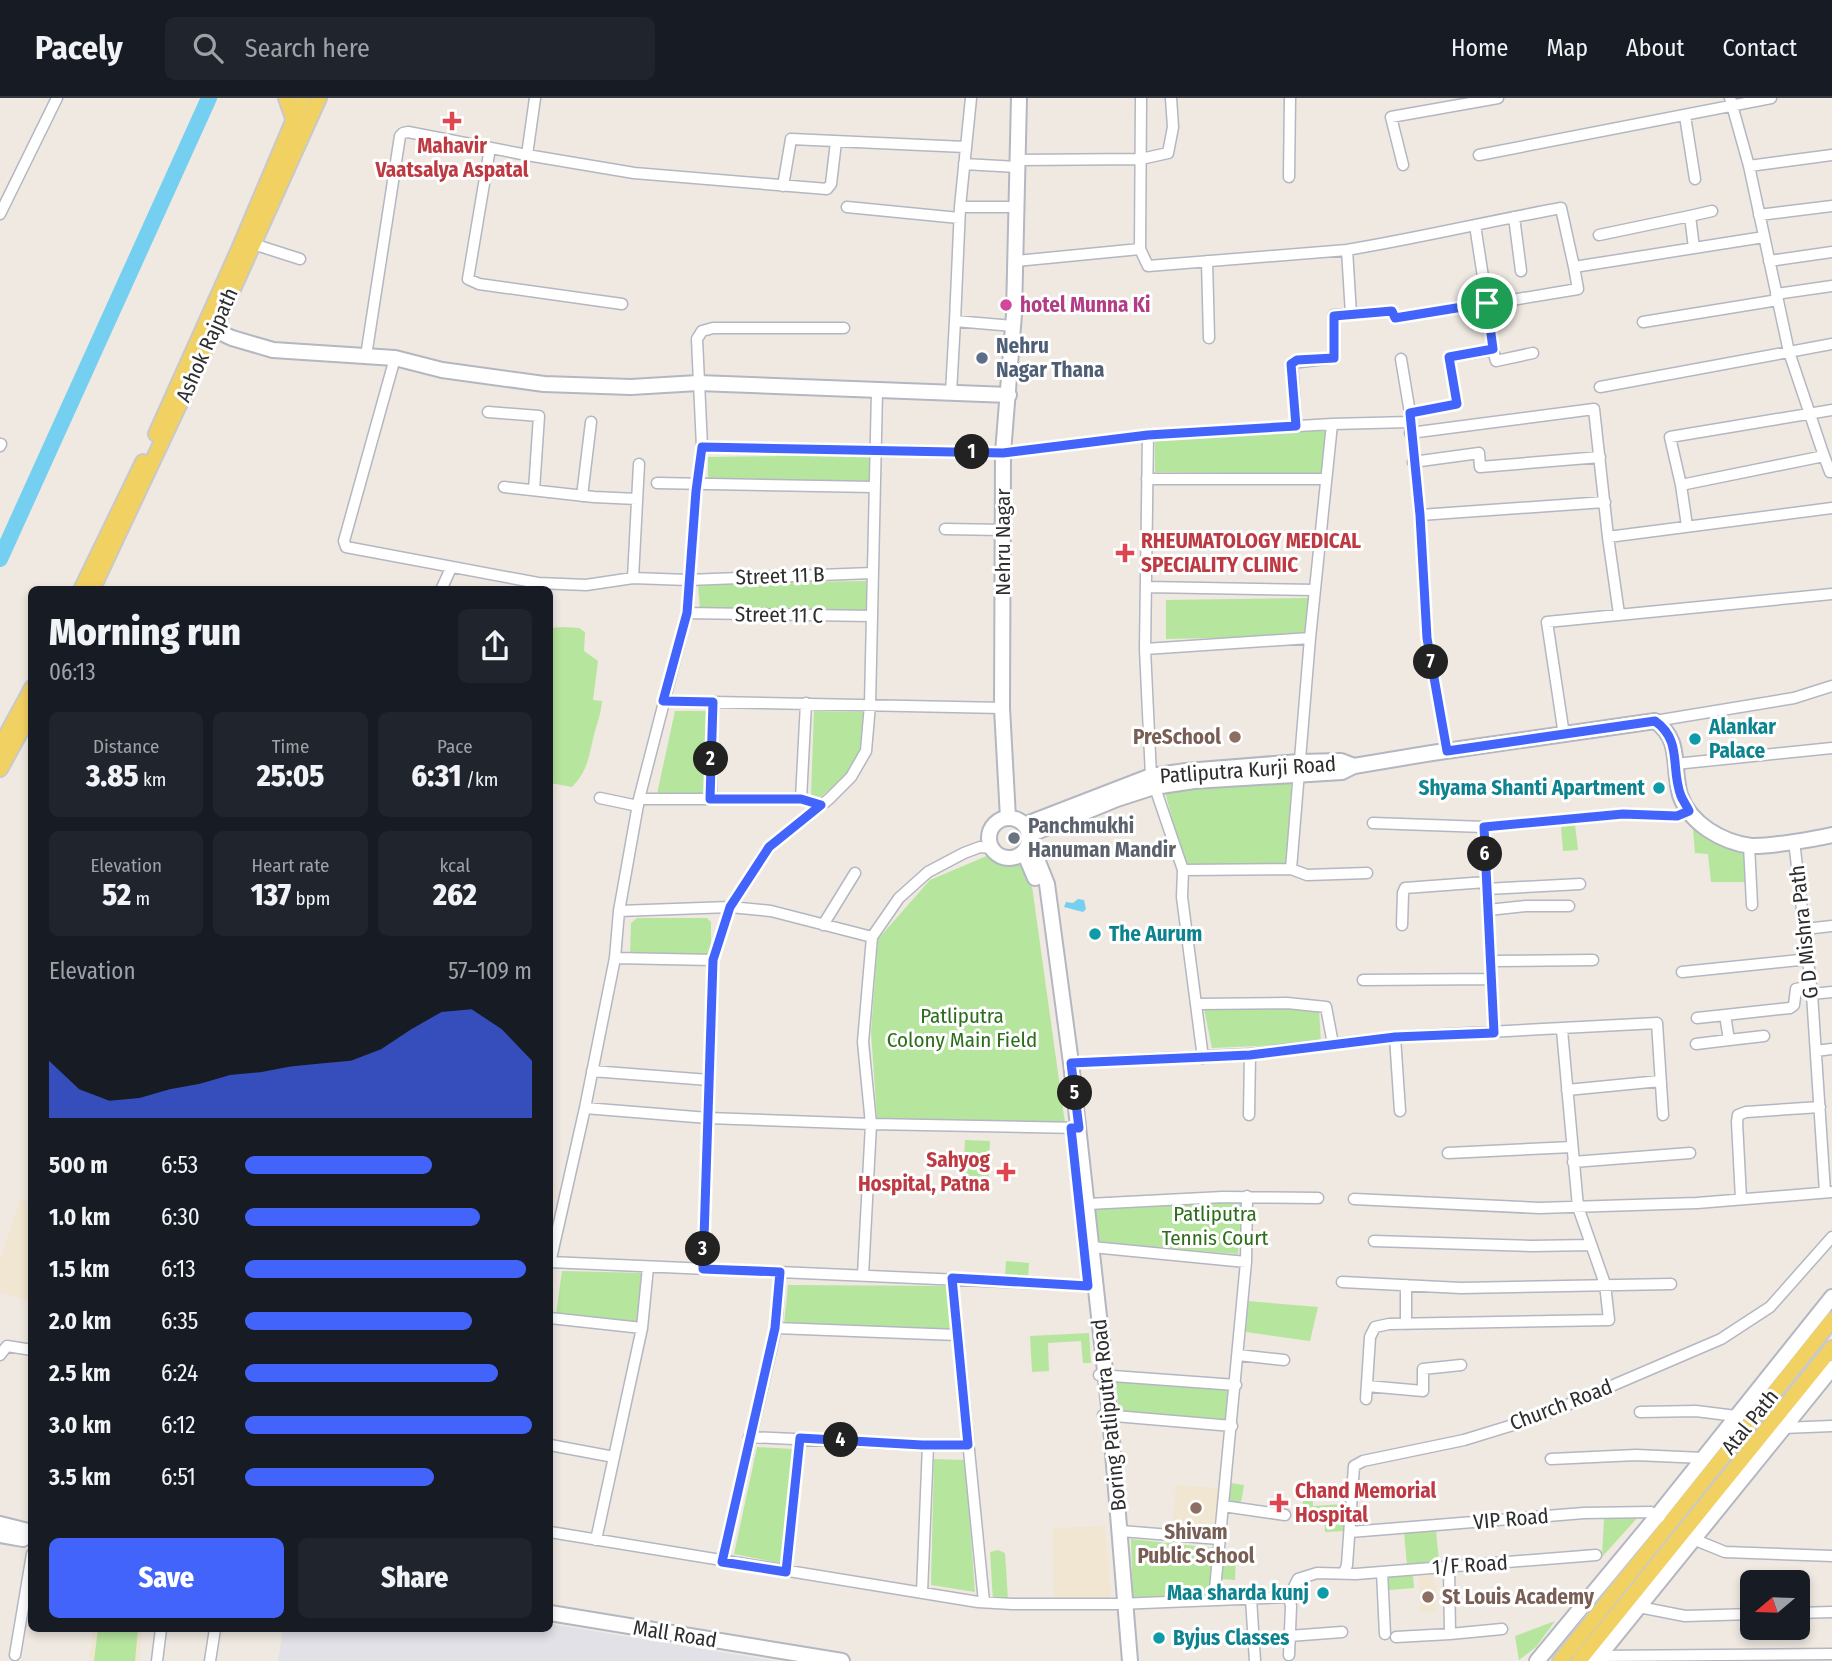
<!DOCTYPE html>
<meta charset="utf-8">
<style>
body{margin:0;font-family:"Fira Sans Condensed",sans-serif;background:#20242c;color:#f1f3f6;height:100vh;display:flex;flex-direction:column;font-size:26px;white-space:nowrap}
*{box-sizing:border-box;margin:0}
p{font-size:23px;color:#9ea1a6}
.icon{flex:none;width:38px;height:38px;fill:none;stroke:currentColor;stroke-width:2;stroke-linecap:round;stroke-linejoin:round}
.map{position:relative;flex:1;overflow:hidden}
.side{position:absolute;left:28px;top:488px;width:525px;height:1046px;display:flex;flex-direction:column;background:#171b24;border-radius:10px;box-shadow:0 4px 10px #0003}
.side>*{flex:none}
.needle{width:46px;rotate:251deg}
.fabs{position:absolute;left:1740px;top:1472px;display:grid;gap:14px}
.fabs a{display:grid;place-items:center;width:70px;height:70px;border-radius:10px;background:#171b24;box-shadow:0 4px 10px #0003;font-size:35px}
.pin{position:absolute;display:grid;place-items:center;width:60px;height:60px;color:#fff;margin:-30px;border:4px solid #fff;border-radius:50%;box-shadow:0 2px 7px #0007}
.km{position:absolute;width:35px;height:35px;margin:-18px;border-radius:50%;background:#222;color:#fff;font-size:19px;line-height:35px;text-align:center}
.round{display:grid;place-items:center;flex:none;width:74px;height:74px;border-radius:10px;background:#20242c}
.head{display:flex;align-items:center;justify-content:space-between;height:119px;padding:0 21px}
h1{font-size:38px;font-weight:800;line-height:52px}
.stats{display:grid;grid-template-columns:repeat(3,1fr);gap:10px;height:119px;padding:7px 21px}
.stats div{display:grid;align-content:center;border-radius:10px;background:#20242c;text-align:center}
.stats b{font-size:30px;font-weight:800}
.stats small{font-size:19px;font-weight:400}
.stats p{font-size:19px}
.chart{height:196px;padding:14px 21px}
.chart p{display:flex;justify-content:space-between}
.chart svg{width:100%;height:126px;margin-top:7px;fill:#4264fb;opacity:.7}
.cta{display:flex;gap:14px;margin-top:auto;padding:14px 21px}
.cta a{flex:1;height:80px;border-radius:10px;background:#4264fb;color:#fff;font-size:28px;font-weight:800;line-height:80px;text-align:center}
.cta a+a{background:#20242c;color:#f1f3f6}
ul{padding:0 21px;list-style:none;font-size:23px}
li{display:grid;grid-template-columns:112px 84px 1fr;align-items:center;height:52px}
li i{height:18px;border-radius:9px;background:#4264fb}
header{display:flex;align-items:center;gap:42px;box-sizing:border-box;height:98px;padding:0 35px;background:#171b24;border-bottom:2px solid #363941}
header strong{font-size:33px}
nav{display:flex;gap:38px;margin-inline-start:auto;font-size:24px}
.search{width:490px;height:63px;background:#20242c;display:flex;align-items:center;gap:18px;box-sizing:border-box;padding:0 24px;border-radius:10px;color:#9ea1a6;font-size:26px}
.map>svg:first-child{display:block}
.industrial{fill:#e3e1e8}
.education{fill:#f0e6d1}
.green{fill:#b6e59e}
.water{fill:#75cff0}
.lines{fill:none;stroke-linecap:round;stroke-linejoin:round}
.river{stroke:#75cff0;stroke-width:16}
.street-casing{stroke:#b4b7c1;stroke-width:13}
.secondary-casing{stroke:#b4b7c1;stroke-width:18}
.primary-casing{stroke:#c9c9c9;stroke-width:18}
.street{stroke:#fff;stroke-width:10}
.secondary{stroke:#fff;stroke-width:14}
.primary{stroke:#f2d163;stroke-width:14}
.route-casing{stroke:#fff;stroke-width:14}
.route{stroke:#4264fb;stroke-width:9}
.health-dot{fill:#e0444e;stroke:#fff;stroke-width:2.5}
.hotel-dot{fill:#d1479c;stroke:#fff;stroke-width:2.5}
.service-dot{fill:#5c6f8a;stroke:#fff;stroke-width:2.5}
.education-dot{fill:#8d6e63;stroke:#fff;stroke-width:2.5}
.culture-dot{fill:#0f9aa8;stroke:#fff;stroke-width:2.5}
.worship-dot{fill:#6b7280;stroke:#fff;stroke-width:2.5}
.labels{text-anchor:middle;stroke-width:6;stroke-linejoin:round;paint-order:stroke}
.health-label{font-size:21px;font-weight:bold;fill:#be3a42;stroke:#fff;text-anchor:start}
.hotel-label{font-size:21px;font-weight:bold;fill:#b23c85;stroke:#fff;text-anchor:start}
.street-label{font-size:21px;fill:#2e2e2e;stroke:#fff}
.service-label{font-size:21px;font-weight:bold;fill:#4e5e75;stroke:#fff;text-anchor:start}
.culture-label{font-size:21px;font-weight:bold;fill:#0d838f;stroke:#fff;text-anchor:start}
.education-label{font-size:21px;font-weight:bold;fill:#785e54;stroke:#fff;text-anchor:end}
.worship-label{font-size:21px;font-weight:bold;fill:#5b616d;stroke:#fff;text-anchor:start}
.park-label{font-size:21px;fill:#2c6e1b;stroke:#fff}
</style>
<header>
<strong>Pacely</strong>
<div class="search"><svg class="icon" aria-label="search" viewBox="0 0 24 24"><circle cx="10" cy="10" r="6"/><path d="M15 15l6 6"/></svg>Search here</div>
<nav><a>Home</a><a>Map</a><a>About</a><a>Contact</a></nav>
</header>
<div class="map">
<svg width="1832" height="1563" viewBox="0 0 1832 1563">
<rect width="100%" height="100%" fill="#efe9e1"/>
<path class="industrial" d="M550 1526 775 1563H278L283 1531H550Z"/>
<path class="education" d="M20 1101 31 1104V1204L0 1194V1161Z
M1176 1387 1220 1390 1213 1433 1173 1429Z
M1105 1428 1111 1501 1054 1503 1053 1430Z
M1433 1473V1484H1436V1514L1420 1515 1419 1475Z
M93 1531H142L139 1563H89Z"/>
<path class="green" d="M1326 331 1321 376 1155 374V342Z
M873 357 871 387 708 382V359Z
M866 483V513L700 512 698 486Z
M1309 500 1306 538 1166 541V502Z
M563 529 579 530 585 534 584 553 598 563 593 602 602 603C601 616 597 625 594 637 589 657 588 673 572 689L550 685V530Z
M675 613H710L705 696H657Z
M814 613 866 614C864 663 854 672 818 701L811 697Z
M1292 675 1287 767H1185L1163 687Z
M1575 726 1578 752 1563 753 1561 729Z
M1696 731 1722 749 1748 754 1749 784H1711L1708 756 1695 755 1693 732Z
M1018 756 1031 781 1065 1025 877 1021 871 934 878 841 930 782 989 757 1007 760Z
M637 820H707L711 824V859L630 858 631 825Z
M1204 911H1319L1321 945 1212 950Z
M965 1042 990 1043 988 1094 963 1093V1063H986L964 1062Z
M1242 1104 1238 1156 1100 1145 1094 1111Z
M1006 1163 1029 1165 1028 1180 1005 1179Z
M562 1173 644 1175 639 1224 556 1216Z
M788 1187 950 1188 954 1234 784 1226Z
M1247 1203 1318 1209 1310 1243 1246 1234Z
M1089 1235 1091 1265H1083L1081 1243 1048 1245 1049 1273 1032 1274 1030 1238Z
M1116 1282 1230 1291 1226 1324 1119 1314Z
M757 1349 793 1351 784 1466 734 1456Z
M934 1361 965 1362 975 1494 931 1487Z
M1231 1385 1244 1387 1241 1405 1228 1403Z
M1304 1392H1312L1313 1408 1343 1406 1345 1433 1325 1434 1324 1415H1302Z
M1639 1418 1602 1459 1604 1420Z
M1436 1432 1439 1464 1407 1467 1404 1434Z
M1131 1441 1214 1450 1211 1499 1133 1503Z
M998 1452 1005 1455 1008 1502 993 1503 990 1454Z
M1224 1456 1236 1457 1235 1482 1222 1481Z
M1413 1476 1414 1490 1389 1492V1478Z
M1555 1523 1536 1549 1519 1562 1515 1538Z
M98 1531H138L135 1563H94Z"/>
<path class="water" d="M1078 801 1084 802 1086 811 1083 814 1064 809 1066 804 1073 805Z"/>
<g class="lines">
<path class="river" d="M0 461 209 0"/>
<defs>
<path id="street" d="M535 0 527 57 634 75 827 91 831 86 836 44
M1730 0 1749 68 1789 254 1824 358
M1685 18 1695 81
M490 50 468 181 479 186 622 206
M1479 57 1771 0
M1018 62 1141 61 1168 55 1173 29 1171 0
M964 66 1017 69
M1403 67 1391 19 1498 0
M1749 68 1832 57
M1289 79 1290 0
M783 88 791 41 965 49
M847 109 959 120
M960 109 971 0
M0 116 57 0
M1759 117 1832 108
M1514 119 1521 173
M1475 127 1487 205 1395 220 1392 213 1351 216 1347 152C1419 140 1490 123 1561 110L1574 169 1764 139
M1599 137 1690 118
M253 146 300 161
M1694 150 1690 118 1712 113
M1140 151 1148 168 1347 152
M1016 163 1140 151 1141 0
M1207 163 1209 240
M1769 163 1832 154
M1776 196 1832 188
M1512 202 1578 191 1574 169
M955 223 960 109H1017
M1643 224 1778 202
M1493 252 1496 263 1533 255
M366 258 400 38 403 35 408 34 527 57
M395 260 344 443 346 449 538 485 586 487 633 480 688 482 872 475
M1401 261 1410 315 1420 417 1427 540 1447 653
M1600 289 1832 246
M951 295 955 223 1013 228
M488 314 539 318 534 392
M1410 315 1457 306 1449 259 1493 252 1487 205
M1296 328 1292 265 1334 260V217L1351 216
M1410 335 1594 311 1608 439 1619 516
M1148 337 1145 551 1151 678 1183 772 1182 799 1203 960
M0 348 1 346
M702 349 1003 355 1148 337 1332 326 1410 324
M1413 364 1479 355 1480 369 1600 359
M1147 381H1326
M657 385 874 389
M1681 387 1670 339 1832 312
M504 389 594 399 637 401
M582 398 591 324
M1420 417 1605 404
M1687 428 1681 387 1824 358 1830 374H1832
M945 431 1003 432
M1608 439 1832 410
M633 480 639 366
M1146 489 1315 492
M441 492 451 470
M687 515 871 518
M1145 551 1310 540
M663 603 1002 610
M1655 623 1794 600 1832 588
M1564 637 1547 524 1832 496
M1675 666 1832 650
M600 700 638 708
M711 700 713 604
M639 701H801L821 707
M801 701 806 605
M1373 725 1484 729
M1794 743 1812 896 1825 1094
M1749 747 1752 807
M1291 771 1310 540 1332 326
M1183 772 1291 771 1307 777 1367 775
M1486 791 1580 786
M1488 812 1526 808H1569
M619 813 730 809 771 813 872 839
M823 827 855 775
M1402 827 1403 795 1405 790 1486 784
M1805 831 1832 828
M615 860 713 862
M1491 863 1593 862
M1682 874 1809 861
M1363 882 1491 881
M1812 896 1832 894
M1197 906 1287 905 1326 909 1333 946
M1725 917 1729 942 1764 938
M1697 920 1790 910 1794 907 1796 891 1811 888
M1494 935 1484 729 1623 716 1677 718 1689 713
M1395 939 1400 1013
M1696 946 1729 942
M1816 953 1832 951
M1071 965 1250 956 1395 939 1657 925 1663 1017
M592 973 709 982
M1567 992 1660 983
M585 1010 708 1020 871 1026 1079 1030
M1249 1017 1250 956
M1448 1055 1572 1049
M1573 1064 1690 1055
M1354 1101 1539 1110 1697 1105 1832 1094
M1741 1101 1737 1024 1738 1017 1746 1014 1820 1009
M1088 1106 1223 1099 1318 1100
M1374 1143 1532 1148 1591 1147
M1092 1149 1246 1164
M550 1164 1097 1188
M550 1165 585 1010 615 860 619 813 639 701 687 515 696 393 702 349 697 241 702 233 713 230H844
M703 1171 713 862 730 809 769 749 829 701 851 679 866 653 870 607 877 293
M863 1177 871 1026 863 944 872 839 899 800 928 774 964 755 980 749 992 750
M952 1180 984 1504
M1342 1184 1461 1190 1671 1186
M1406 1187V1226
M550 1220 642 1230
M776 1230 957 1237
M0 1257 7 1248 32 1252
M1238 1257 1284 1262
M1099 1277 1236 1287
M1367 1288 1423 1293V1271L1461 1267
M1366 1301 1370 1239 1375 1229 1389 1226 1609 1222 1605 1186 1578 1109 1562 932
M1640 1314 1696 1313 1736 1318
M1103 1317 1232 1328
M1783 1330 1832 1328
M749 1339 922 1347H968
M550 1347 614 1359
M1551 1361 1636 1357 1703 1360
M1223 1408 1285 1417
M1121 1433 1219 1441
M550 1434 978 1504 1012 1506H1118L1289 1499 1298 1481 1317 1475 1356 1476 1596 1457
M1350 1434 1584 1415 1651 1414 1660 1419
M1688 1439 1725 1454 1832 1458
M596 1442 642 1230 648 1169
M722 1464 776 1230 780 1174
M1449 1469 1450 1536
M786 1474 800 1340
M1382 1474 1385 1536
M1344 1475 1347 1467 1354 1368 1363 1363 1464 1342 1539 1319 1721 1241 1770 1209 1832 1139
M922 1495 928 1347
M1251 1500 1255 1563
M1214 1502 1246 1164 1247 1098
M1639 1509 1685 1518 1752 1516
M1797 1515 1832 1514
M1289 1538 1342 1534
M1396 1539 1450 1536 1502 1531
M15 1557 32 1456
M1289 1557 1291 1508 1289 1499
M1599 1558 1832 1556
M157 1563 161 1531
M210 1563 215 1531"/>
<path id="secondary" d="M206 228 232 240 273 252 395 260 442 272 544 286 631 289 698 285 1009 297
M1008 720 1002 610 1003 355 1014 216 1019 0
M989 740a20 20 0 1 1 40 0a20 20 0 1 1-40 0Z
M1024 727 1151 678 1186 673 1299 664 1341 663 1354 668
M1029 737 1117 701 1154 689 1194 683 1342 674 1354 668 1432 655 1655 623C1682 642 1672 668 1680 697 1690 726 1722 744 1751 748 1767 749 1815 741 1832 737
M1029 741 1047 786 1071 965 1110 1318 1130 1563
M1024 754 1035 780
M0 1426 32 1434
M0 1437 23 1441
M550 1515 842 1563
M1537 1563 1658 1417 1832 1199
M1595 1563 1832 1270"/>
<path id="primary" d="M286 0 293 20
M156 336 239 151 303 0
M81 492 143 364
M92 492 220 220 319 0
M0 649 32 590
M0 671 32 613
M1560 1563 1832 1222
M1579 1563 1832 1250"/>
</defs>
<use href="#street" class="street-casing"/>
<use href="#secondary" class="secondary-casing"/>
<use href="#primary" class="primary-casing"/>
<use href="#street" class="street"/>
<use href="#secondary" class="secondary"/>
<use href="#primary" class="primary"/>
</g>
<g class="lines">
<defs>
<path id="route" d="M1487 205 1493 251 1449 259 1457 306 1410 315 1420 417 1427 540 1447 653 1655 623C1683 643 1670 670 1681 698 1683 703 1687 708 1689 713L1677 718 1623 716 1484 729 1494 935 1395 939 1250 957 1071 965 1079 1030H1071L1088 1188 952 1180 968 1347H922L800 1340 786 1474 722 1464 775 1230 780 1174 703 1171 713 862 730 809 769 749 821 707 801 701H710L713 604 663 603 687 515 696 393 702 349 1003 355 1148 337 1296 328 1291 266 1297 262 1334 260V218L1392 213 1395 220Z"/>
</defs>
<use href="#route" class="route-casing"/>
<use href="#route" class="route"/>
</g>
<g class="health-dot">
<path d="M448.5 12.5h7v7h7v7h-7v7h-7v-7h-7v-7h7z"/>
<path d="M1121.5 444.5h7v7h7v7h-7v7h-7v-7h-7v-7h7z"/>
<path d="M1002.5 1063.5h7v7h7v7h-7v7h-7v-7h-7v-7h7z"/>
<path d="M1275.5 1394.5h7v7h7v7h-7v7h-7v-7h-7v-7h7z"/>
</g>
<circle class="hotel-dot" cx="1006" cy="207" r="7"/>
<circle class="service-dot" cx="982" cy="260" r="7"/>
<g class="education-dot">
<circle cx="1235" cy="639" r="7"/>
<circle cx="1196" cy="1410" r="7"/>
<circle cx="1428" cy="1499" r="7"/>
</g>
<g class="culture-dot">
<circle cx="1695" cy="641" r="7"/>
<circle cx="1659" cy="690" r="7"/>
<circle cx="1095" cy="836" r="7"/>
<circle cx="1323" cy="1495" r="7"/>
<circle cx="1159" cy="1540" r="7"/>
</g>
<circle class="worship-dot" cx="1014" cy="740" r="7"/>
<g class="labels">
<g class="health-label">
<text x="452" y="55" text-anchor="middle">Mahavir<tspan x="452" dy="24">Vaatsalya Aspatal</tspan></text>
<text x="1141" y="450">RHEUMATOLOGY MEDICAL<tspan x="1141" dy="24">SPECIALITY CLINIC</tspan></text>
<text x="990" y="1069" text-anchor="end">Sahyog<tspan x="990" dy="24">Hospital, Patna</tspan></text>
<text x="1295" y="1400">Chand Memorial<tspan x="1295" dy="24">Hospital</tspan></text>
</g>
<g class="hotel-label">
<text x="1020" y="214">hotel Munna Ki</text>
</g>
<g class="street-label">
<text transform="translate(207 247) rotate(-66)" y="7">Ashok Rajpath</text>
<text transform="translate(1003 444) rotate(-90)" y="7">Nehru Nagar</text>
<text transform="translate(780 478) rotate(-2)" y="7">Street 11 B</text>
<text transform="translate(779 517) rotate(1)" y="7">Street 11 C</text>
<text transform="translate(1248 672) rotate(-4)" y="7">Patliputra Kurji Road</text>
<text transform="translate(1804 834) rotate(-96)" y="7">G D Mishra Path</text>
<text transform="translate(1561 1307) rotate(-21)" y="7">Church Road</text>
<text transform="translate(1109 1317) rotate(-96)" y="7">Boring Patliputra Road</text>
<text transform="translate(1750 1324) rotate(-51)" y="7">Atal Path</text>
<text transform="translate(1511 1421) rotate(-5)" y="7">VIP Road</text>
<text transform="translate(1470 1467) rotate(-4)" y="7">1/F Road</text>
<text transform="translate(675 1536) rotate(9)" y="7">Mall Road</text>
</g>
<g class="service-label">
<text x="996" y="255">Nehru<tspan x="996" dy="24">Nagar Thana</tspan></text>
</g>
<g class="culture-label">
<text x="1709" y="636">Alankar<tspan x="1709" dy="24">Palace</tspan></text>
<text x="1645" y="697" text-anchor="end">Shyama Shanti Apartment</text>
<text x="1109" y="843">The Aurum</text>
<text x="1309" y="1502" text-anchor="end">Maa sharda kunj</text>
<text x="1173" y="1547">Byjus Classes</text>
</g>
<g class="education-label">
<text x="1221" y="646">PreSchool</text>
<text x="1196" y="1441" text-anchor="middle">Shivam<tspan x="1196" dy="24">Public School</tspan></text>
<text x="1442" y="1506" text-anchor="start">St Louis Academy</text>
</g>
<g class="worship-label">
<text x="1028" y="735">Panchmukhi<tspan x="1028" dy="24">Hanuman Mandir</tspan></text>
</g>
<g class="park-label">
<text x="962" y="925">Patliputra<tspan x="962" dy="24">Colony Main Field</tspan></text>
<text x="1215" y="1123">Patliputra<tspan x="1215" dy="24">Tennis Court</tspan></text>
</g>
</g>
</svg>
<div class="fabs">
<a><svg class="needle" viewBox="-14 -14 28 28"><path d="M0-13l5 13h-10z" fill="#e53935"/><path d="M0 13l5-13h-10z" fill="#9ea1a6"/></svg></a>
</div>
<div class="pin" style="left:1487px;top:205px;background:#1e9e55"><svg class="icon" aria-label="arrive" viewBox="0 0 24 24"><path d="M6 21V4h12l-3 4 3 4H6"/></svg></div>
<b class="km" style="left:972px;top:354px">1</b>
<b class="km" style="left:711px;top:661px">2</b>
<b class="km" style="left:703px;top:1151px">3</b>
<b class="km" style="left:841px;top:1342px">4</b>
<b class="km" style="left:1075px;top:995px">5</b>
<b class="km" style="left:1485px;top:756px">6</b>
<b class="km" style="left:1431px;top:564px">7</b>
<section class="side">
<div class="head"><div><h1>Morning run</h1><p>06:13</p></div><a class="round"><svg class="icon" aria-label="share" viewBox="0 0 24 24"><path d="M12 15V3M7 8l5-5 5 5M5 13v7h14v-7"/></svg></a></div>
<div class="stats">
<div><p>Distance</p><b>3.85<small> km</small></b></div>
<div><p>Time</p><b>25:05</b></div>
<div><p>Pace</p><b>6:31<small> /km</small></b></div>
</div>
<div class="stats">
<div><p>Elevation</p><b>52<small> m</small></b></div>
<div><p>Heart rate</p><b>137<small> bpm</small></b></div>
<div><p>kcal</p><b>262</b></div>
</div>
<div class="chart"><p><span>Elevation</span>57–109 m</p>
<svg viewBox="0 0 160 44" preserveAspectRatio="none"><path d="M0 44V24L10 34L20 38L30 37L40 34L50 32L60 29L70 28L80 26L90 25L100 24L110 20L120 13L130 7L140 6L150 13L160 24V44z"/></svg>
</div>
<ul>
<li><b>500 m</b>6:53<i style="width:65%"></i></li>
<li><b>1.0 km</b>6:30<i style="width:82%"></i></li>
<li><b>1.5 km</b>6:13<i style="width:98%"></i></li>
<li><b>2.0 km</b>6:35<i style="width:79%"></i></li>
<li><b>2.5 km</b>6:24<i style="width:88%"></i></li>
<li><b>3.0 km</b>6:12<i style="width:100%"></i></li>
<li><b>3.5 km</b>6:51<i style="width:66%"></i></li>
</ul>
<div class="cta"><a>Save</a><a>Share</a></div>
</section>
</div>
